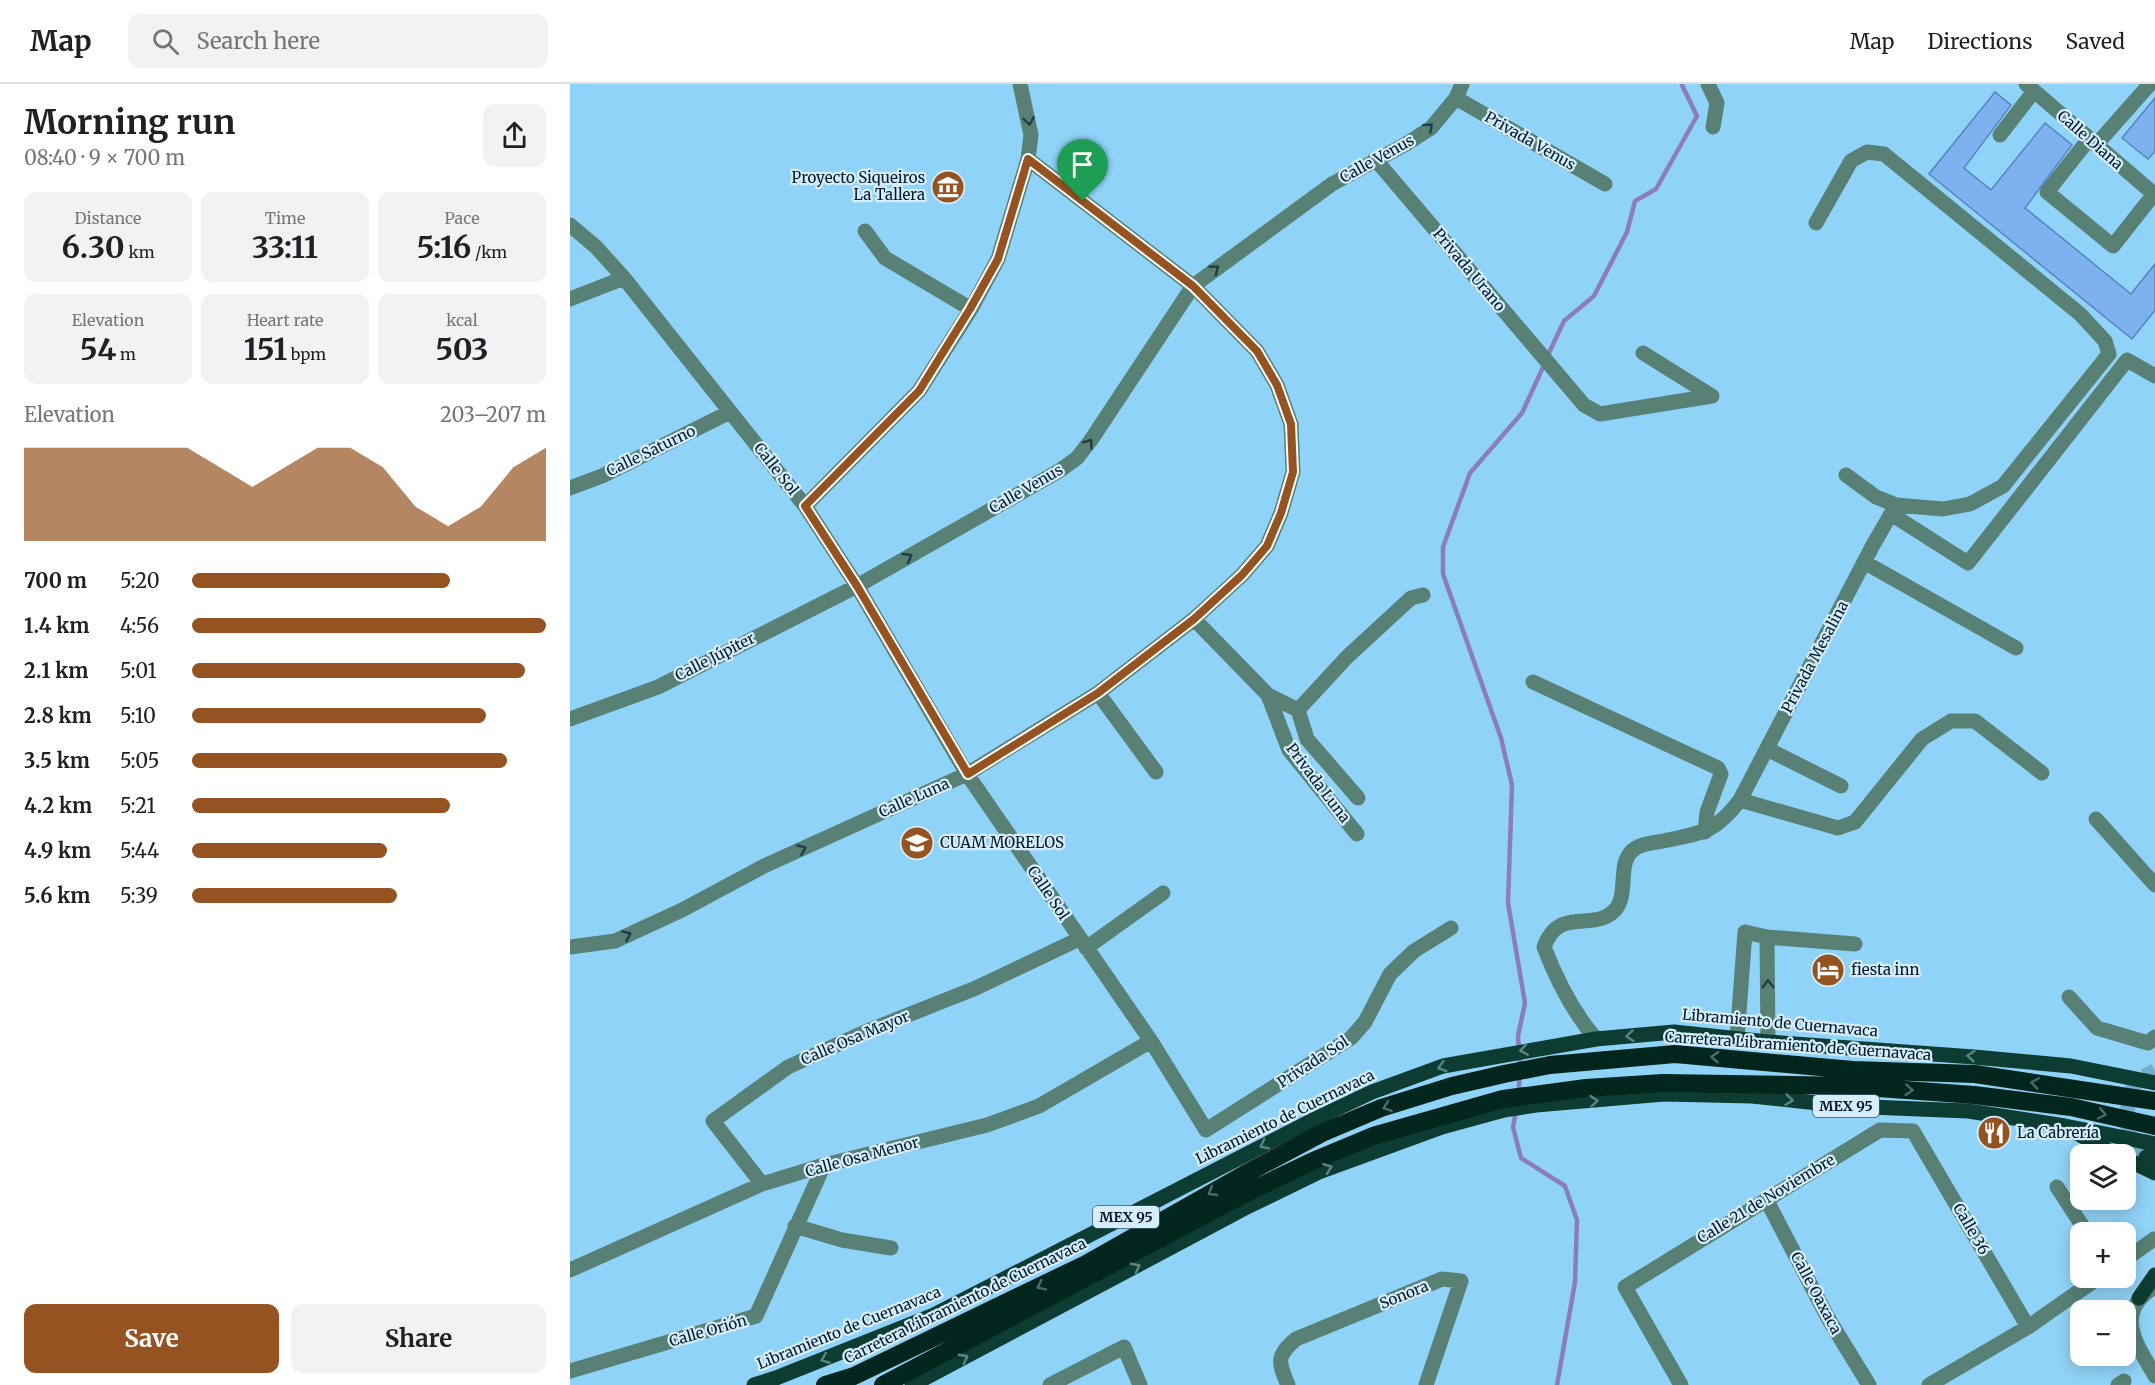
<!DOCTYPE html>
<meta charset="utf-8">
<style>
body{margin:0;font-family:Merriweather,serif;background:#f2f2f2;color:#202124;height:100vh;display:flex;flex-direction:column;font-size:22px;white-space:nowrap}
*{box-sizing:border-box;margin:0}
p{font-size:20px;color:#757577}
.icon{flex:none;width:33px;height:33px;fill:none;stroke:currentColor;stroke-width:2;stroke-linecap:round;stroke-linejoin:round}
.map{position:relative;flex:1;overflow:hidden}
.drawer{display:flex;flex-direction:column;background:#fff;width:570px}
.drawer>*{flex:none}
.buttons{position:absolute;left:1500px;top:1060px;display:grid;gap:12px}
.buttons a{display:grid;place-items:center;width:66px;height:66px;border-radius:12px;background:#fff;box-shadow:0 3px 15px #0003;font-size:30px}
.pin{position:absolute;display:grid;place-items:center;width:51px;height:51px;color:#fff;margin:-62px -26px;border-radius:50% 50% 50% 0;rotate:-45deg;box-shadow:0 0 6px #0007}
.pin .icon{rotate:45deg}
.round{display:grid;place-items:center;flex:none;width:63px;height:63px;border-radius:12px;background:#f2f2f2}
.overview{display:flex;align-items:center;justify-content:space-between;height:102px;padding:0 24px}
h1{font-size:33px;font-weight:700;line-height:45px}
.stats{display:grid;grid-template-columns:repeat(3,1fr);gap:9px;height:102px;padding:6px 24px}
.stats div{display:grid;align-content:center;border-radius:12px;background:#f2f2f2;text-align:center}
.stats b{font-size:30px;font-weight:700}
.stats small{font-size:16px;font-weight:400}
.stats p{font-size:16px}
.chart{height:168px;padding:12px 24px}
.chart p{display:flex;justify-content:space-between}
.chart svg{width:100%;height:108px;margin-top:6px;fill:#955321;opacity:.7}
.action{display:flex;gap:12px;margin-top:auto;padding:12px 24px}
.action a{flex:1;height:69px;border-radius:12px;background:#955321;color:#fff;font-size:24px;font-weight:700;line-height:69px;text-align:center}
.action a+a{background:#f2f2f2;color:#202124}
ul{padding:0 24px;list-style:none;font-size:20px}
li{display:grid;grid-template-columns:96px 72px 1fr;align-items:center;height:45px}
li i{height:15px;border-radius:8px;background:#955321}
header{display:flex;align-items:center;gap:36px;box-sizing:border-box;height:84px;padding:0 30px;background:#fff;border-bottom:2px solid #e0e0e0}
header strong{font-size:28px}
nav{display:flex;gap:33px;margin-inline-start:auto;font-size:21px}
.search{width:420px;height:54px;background:#f2f2f2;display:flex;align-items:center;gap:15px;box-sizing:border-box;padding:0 21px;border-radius:12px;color:#757577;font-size:22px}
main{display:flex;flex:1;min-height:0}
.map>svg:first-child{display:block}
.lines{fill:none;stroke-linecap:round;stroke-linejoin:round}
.stream{stroke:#8b7dbc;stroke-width:4.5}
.building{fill:#7db1f0;stroke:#5285c1;stroke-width:1.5}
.major-tunnel{stroke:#73aece;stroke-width:15;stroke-dasharray:15 8;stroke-linecap:butt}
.minor{stroke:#588074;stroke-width:15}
.major{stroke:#0d3d32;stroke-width:15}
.highway{stroke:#02251d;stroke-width:18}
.oneway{stroke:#1f3e43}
.oneway2{stroke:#5d8483}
.oneway3{stroke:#4c6b6b}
.route-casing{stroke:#fff;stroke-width:12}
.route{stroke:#955321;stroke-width:8}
.labels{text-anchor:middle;stroke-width:4.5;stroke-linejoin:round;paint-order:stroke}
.shield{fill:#d6eefc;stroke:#405a68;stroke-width:1.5}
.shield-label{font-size:14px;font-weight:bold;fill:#001a28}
.street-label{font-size:15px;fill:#001a28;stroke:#d6eefc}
.poi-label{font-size:15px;fill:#001a28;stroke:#d6eefc;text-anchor:start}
</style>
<header>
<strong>Map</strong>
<div class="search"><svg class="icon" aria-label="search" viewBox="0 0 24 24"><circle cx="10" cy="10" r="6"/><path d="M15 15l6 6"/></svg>Search here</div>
<nav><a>Map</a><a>Directions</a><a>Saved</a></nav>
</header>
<main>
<section class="drawer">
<div class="overview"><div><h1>Morning run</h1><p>08:40 · 9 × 700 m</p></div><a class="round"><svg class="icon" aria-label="share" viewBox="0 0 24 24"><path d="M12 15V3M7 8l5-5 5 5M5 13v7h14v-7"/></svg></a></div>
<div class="stats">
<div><p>Distance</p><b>6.30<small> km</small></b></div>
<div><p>Time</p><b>33:11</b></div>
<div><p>Pace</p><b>5:16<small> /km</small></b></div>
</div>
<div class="stats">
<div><p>Elevation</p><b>54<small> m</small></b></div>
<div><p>Heart rate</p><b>151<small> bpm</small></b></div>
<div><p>kcal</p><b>503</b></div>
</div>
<div class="chart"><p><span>Elevation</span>203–207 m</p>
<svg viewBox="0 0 160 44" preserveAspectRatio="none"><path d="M0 44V6L10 6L20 6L30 6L40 6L50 6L60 14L70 22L80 14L90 6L100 6L110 14L120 30L130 38L140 30L150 14L160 6V44z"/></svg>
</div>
<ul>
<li><b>700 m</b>5:20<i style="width:73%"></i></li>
<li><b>1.4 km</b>4:56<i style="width:100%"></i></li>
<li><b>2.1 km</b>5:01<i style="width:94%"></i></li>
<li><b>2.8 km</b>5:10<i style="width:83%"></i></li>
<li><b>3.5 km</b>5:05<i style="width:89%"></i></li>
<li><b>4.2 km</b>5:21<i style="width:73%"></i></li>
<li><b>4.9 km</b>5:44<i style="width:55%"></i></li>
<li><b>5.6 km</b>5:39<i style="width:58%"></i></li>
</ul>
<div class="action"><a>Save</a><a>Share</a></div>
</section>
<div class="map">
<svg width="1585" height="1301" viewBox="0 0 1585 1301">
<rect width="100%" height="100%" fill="#90d3f8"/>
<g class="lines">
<path class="stream" d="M977 273 994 237 1024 212 1057 148 1065 117 1086 105 1127 32 1112 1
M950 983 948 952 955 919 938 819 942 701 931 654 873 490V463L900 389 952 329 974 281
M948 1010 950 991
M946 1027 943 1043 951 1074 995 1102 1007 1136 1005 1198 987 1301"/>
</g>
<path class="building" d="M1425 8 1441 21 1394 84 1421 106 1475 39 1502 61 1455 124 1561 210 1585 180V226L1562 255 1359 90Z
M1585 14V67L1578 75 1552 54Z"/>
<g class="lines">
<path class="major-tunnel" d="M1576 1073C1572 1068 1566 1063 1563 1058 1554 1041 1555 1006 1572 994 1575 991 1581 989 1585 987"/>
<path class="minor" d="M1138 0 1147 19 1143 43
M1456 0 1585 111
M886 14 1035 100
M1430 51 1464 7
M1519 55 1477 108 1543 162 1584 110
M1526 61 1579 1
M805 75 1014 321 1030 330 1142 312 1073 269
M1246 139 1281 77 1297 68 1314 70 1510 230 1535 257 1539 270 1433 402 1400 420 1373 425 1326 421 1321 430
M0 141 26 163 54 194 235 422 287 502 397 690 581 957 636 1046 781 954 795 938 820 890 844 867 881 844
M295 147 315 174 401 225
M0 215 54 194
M1276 391 1306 413 1326 421
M0 404 32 392 160 328
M235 422 349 307 401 225 428 175 458 75 461 51 450 0
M1294 478 1446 564
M624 535 698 611 719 666 787 750
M963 598 1148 684 1151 690 1137 728 1135 748
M528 609 586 688
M698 611 728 626 777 573 841 514 853 511
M728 626 737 655 788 714
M0 635 88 603 287 502 489 387 507 374 521 356 623 202 762 100 836 60 861 44 886 14 892 0
M1197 665 1271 702
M1170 716 1268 744 1285 738 1352 655 1381 637H1405L1472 689
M1526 735 1585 801
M1197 853 1285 860
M0 863 45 857 112 826 194 782 397 690 528 609 624 535 672 491 697 462 711 429 723 388 721 340 707 301 687 267 623 202 458 75
M516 864 593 809
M1499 913 1527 944 1578 959 1585 953
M1026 955C1002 927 987 897 974 863 989 821 1023 849 1045 826 1060 809 1045 776 1066 764 1074 759 1084 759 1093 757 1132 749 1145 749 1170 716L1303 461 1321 430 1398 479 1557 276 1585 292
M1167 955 1175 848 1197 853 1198 958
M192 1100 143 1037 218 983 295 948 406 904 509 855
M1487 1103 1517 1149
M1196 1115 1258 1234 1299 1301
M225 1142 272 1156 321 1164
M1556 1175 1584 1155
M0 1186 192 1100 254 1081 417 1041 469 1022 581 957
M1580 1206C1544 1232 1568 1262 1585 1292
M0 1287 186 1232 254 1081
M480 1301 554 1263 570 1301
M718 1301C708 1278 706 1272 726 1255L872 1195 891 1197 856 1301
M1111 1301 1055 1203 1310 1046 1343 1047 1458 1243
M1359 1301 1458 1243 1528 1194
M1548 1301 1554 1297"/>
<path class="major" d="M1503 1047 1546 1071
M1576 1073 1585 1075
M1556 1075 1585 1089
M1569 1214 1585 1191
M184 1301 206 1294 364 1231 743 1036 802 1008 873 982 1026 955 1104 948 1198 958 1404 973 1501 982 1585 999
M342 1301 679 1122 749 1088 872 1043 934 1026 966 1021 1094 1010 1182 1012 1275 1022 1398 1027 1495 1042 1585 1060"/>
<path class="highway" d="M255 1301 284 1292 516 1180 675 1090 752 1049 811 1024 882 1002 934 990 980 981 1105 970 1283 986 1405 990 1585 1017
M313 1301 674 1110 743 1077 803 1052 933 1015 1016 1004 1093 999 1281 1002 1404 1011 1501 1023 1585 1042"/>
</g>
<defs><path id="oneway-chevron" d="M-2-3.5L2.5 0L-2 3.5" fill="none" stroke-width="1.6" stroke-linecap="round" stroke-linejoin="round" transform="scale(1.5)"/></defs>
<g class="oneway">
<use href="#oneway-chevron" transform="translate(459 37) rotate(80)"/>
<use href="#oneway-chevron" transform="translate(859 43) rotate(-42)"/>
<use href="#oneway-chevron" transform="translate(645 185) rotate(-37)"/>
<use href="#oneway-chevron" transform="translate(519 359) rotate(-53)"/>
<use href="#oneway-chevron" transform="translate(338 473) rotate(-30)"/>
<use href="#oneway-chevron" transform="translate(232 765) rotate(-24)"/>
<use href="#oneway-chevron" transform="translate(57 851) rotate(-24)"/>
<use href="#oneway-chevron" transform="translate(1198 900) rotate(-91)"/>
</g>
<g class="oneway2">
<use href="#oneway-chevron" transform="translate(1060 952) rotate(175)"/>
<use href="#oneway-chevron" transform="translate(954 966) rotate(171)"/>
<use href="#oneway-chevron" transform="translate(1401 972) rotate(-175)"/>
<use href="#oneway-chevron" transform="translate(872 983) rotate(164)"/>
<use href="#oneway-chevron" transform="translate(1219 1016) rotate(6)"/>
<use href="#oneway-chevron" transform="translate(1024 1017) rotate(-5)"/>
<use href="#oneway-chevron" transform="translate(694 1061) rotate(153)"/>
<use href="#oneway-chevron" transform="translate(758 1084) rotate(-20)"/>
<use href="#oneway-chevron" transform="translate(566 1183) rotate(-28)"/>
<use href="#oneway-chevron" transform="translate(394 1274) rotate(-28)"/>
<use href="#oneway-chevron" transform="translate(255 1275) rotate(158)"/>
</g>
<g class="oneway3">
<use href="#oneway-chevron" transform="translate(1145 973) rotate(-176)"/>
<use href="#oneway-chevron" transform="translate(1465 999) rotate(-172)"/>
<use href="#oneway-chevron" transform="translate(1339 1006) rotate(4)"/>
<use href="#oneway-chevron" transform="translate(817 1023) rotate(161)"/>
<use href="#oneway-chevron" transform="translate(1532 1030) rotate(12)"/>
<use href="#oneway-chevron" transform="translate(642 1108) rotate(150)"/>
<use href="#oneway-chevron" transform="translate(471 1202) rotate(154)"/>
</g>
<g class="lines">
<defs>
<path id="route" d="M458 75 623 202 687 267 707 301 721 340 723 388 711 429 697 462 672 491 624 535 528 609 398 690 287 502 235 422 349 307 400 225 428 175Z"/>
</defs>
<use href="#route" class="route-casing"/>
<use href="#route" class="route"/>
</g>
<defs>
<symbol id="museum-disc" viewBox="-11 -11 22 22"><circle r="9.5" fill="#955321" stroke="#d6eefc"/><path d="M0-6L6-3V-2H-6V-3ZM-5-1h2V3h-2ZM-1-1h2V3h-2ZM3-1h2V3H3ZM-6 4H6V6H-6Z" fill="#fff"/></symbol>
<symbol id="school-disc" viewBox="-11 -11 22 22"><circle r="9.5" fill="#955321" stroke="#d6eefc"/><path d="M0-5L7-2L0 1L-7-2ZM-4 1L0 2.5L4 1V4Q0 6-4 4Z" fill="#fff"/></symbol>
<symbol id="hotel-disc" viewBox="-11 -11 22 22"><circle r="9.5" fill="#955321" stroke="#d6eefc"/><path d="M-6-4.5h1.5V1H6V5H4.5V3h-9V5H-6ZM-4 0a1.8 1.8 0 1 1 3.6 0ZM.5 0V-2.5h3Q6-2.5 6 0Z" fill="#fff"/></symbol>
<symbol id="restaurant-disc" viewBox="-11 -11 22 22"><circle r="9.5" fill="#955321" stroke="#d6eefc"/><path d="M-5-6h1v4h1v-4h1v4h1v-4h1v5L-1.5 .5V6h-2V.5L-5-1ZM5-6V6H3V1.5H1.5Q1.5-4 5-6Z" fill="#fff"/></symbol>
</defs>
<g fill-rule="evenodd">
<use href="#museum-disc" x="359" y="84" width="38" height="38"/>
<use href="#school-disc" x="328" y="740" width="38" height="38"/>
<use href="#hotel-disc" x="1239" y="867" width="38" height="38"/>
<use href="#restaurant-disc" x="1405" y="1030" width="38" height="38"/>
</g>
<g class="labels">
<g class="shield">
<rect x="1243" y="1011" width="66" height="22" rx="4.5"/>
<rect x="523" y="1122" width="66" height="22" rx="4.5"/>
</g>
<g class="shield-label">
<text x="1276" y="1027">MEX 95</text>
<text x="556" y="1138">MEX 95</text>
</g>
<g class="street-label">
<text transform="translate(1520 56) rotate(41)" y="5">Calle Diana</text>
<text transform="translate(960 57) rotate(30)" y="5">Privada Venus</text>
<text transform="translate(807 75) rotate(-29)" y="5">Calle Venus</text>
<text transform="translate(899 186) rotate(50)" y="5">Privada Urano</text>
<text transform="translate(81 367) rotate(-26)" y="5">Calle Saturno</text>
<text transform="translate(206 385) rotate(52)" y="5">Calle Sol</text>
<text transform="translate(456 405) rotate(-30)" y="5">Calle Venus</text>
<text transform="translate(145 573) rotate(-27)" y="5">Calle Júpiter</text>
<text transform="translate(1245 573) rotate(-62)" y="5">Privada Mesalina</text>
<text transform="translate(748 699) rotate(53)" y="5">Privada Luna</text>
<text transform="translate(344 714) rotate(-24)" y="5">Calle Luna</text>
<text transform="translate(478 809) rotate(56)" y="5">Calle Sol</text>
<text transform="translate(1210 939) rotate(5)" y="5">Libramiento de Cuernavaca</text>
<text transform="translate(285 954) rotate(-23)" y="5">Calle Osa Mayor</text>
<text transform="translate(1228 962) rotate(4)" y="5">Carretera Libramiento de Cuernavaca</text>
<text transform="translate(743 978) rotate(-33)" y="5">Privada Sol</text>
<text transform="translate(715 1033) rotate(-26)" y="5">Libramiento de Cuernavaca</text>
<text transform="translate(292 1073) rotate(-15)" y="5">Calle Osa Menor</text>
<text transform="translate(1196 1115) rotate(-31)" y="5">Calle 21 de Noviembre</text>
<text transform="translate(1401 1145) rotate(60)" y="5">Calle 36</text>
<text transform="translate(1246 1209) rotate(62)" y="5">Calle Oaxaca</text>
<text transform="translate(834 1211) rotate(-22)" y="5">Sonora</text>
<text transform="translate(395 1217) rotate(-26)" y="5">Carretera Libramiento de Cuernavaca</text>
<text transform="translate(279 1244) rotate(-22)" y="5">Libramiento de Cuernavaca</text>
<text transform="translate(138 1247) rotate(-16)" y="5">Calle Orión</text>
</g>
<g class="poi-label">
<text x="355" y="99" text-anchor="end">Proyecto Siqueiros<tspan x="355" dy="17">La Tallera</tspan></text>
<text x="370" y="764">CUAM MORELOS</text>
<text x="1281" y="891">fiesta inn</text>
<text x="1447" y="1054">La Cabrería</text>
</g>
</g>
</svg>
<div class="buttons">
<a><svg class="icon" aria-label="layers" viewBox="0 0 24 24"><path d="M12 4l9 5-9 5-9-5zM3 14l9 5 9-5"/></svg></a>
<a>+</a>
<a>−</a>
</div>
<div class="pin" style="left:513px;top:117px;background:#1e9e55"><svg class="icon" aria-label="arrive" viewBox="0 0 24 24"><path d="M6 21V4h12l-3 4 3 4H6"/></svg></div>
</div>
</main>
